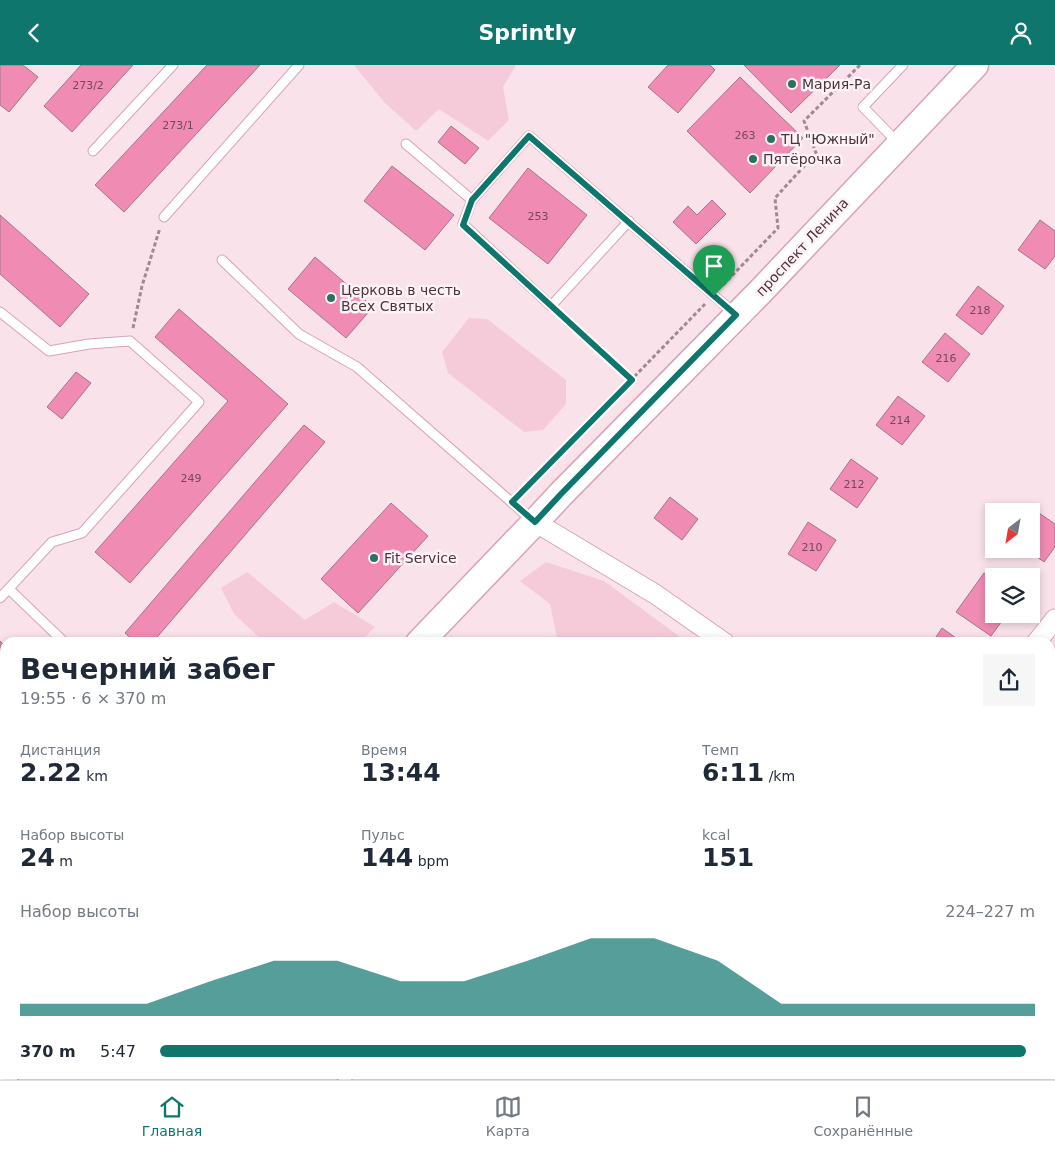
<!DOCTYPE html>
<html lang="ru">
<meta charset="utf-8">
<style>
body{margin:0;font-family:"DejaVu Sans",sans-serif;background:#f6f6f7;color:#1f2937;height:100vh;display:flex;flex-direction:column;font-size:19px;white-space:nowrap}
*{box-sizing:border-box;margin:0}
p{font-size:16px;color:#747a83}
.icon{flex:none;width:28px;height:28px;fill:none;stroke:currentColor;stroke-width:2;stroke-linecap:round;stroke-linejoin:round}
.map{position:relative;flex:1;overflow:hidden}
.side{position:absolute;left:0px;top:572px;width:1055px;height:442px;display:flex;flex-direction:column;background:#fff;border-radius:15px 15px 0 0;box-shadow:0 2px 8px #0003}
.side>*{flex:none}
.needle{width:32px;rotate:211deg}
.buttons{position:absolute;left:985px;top:438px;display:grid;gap:10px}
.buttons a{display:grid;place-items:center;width:55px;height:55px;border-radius:0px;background:#fff;box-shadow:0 2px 8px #0003;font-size:25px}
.pin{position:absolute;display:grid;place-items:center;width:42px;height:42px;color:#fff;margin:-51px -21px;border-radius:50% 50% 50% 0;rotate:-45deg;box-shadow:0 0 5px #0007}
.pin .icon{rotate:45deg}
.round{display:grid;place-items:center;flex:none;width:52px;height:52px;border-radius:0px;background:#f6f6f7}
.overview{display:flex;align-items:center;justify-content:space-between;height:85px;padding:0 20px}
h1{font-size:28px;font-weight:800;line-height:38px}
.figures{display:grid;grid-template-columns:repeat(3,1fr);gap:8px;height:85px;padding:5px 20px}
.figures div{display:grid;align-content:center}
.figures b{font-size:25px;font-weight:800}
.figures small{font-size:14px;font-weight:400}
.figures p{font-size:14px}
.chart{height:140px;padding:10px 20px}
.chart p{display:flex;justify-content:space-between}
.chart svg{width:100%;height:90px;margin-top:5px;fill:#0f766e;opacity:.7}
ul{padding:0 20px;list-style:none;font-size:16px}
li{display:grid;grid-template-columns:80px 60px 1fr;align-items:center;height:38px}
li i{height:12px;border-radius:6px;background:#0f766e}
header{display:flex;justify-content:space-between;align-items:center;height:65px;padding:0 20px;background:#0f766e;color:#fff;font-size:22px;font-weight:800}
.tabs{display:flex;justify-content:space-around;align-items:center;height:70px;border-top:1px solid #e0e1e3;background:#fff;font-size:14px;color:#747a83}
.tabs a{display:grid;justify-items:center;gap:2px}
.tabs .on{color:#0f766e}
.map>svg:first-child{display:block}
.green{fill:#f5cbda}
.building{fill:#f08bb4;stroke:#a67487}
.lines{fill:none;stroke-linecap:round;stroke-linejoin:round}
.lane-casing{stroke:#d8a3b6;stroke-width:11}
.street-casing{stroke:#d8a3b6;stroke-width:21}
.secondary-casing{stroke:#d8a3b6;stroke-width:29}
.path{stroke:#a08a92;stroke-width:3;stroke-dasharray:4 2.5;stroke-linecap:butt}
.lane{stroke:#fff;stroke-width:9}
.street{stroke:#fff;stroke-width:19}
.secondary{stroke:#fff;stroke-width:26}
.route-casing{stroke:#fff;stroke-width:10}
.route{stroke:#0f766e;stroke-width:6}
.poi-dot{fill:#2e7060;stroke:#fef2f6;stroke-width:2}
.labels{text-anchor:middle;stroke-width:5;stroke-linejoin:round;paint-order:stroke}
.number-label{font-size:11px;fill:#744a5b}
.poi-label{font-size:14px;fill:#4b353d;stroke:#fef2f6;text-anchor:start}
.street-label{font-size:14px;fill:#4b353d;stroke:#fef2f6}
</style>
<header><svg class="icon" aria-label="back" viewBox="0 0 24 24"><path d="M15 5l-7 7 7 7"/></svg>Sprintly<svg class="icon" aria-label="person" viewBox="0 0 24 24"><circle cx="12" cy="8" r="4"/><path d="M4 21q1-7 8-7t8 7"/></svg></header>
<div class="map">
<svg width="1055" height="1015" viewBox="0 0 1055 1015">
<rect width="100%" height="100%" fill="#f9e2ea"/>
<path class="green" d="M354 0H516L503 22 509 55 488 76 439 44 416 66 384 37Z
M469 253 487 254 566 315V339L543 365 524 367 448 308 442 287Z
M546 497 604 516 687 577H558L550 539 520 516Z
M247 507 305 555 334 537 375 562 360 577H264L234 549 221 523Z
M0 801 5 806V842L0 848Z
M1050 862 1055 866V999L1050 995Z
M0 865 5 869V897L3 900 0 898Z"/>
<path class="building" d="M0 0H23L38 12 9 47 0 40Z
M81 0H133L72 67 44 41Z
M207 0H260L124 147 95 120Z
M668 0H710L715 5 678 48 648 22Z
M744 0H840L791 48Z
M740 12 803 73 750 128 687 66Z
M451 61 479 83 465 99 438 77Z
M392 101 454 150 425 185 364 136Z
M528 103 587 150 548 199 489 153Z
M712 135 726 149 696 179 673 157 688 141 697 150Z
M0 150 89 229 60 262 0 209Z
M1040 155 1055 166V191L1045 204 1018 185Z
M315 192 373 242 346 273 288 224Z
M978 221 1004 241 982 270 956 250Z
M179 244 288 339 130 518 95 487 228 336 155 272Z
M945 268 970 289 948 317 922 297Z
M76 307 91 318 62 354 47 342Z
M898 331 925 351 902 380 876 360Z
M304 360 325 377 152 578H136L125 568Z
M851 394 878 413 857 443 830 424Z
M670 432 698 454 682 475 654 453Z
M391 438 428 471 358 548 321 514Z
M1039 448 1055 459V482L1044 497 1026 484H1031V458Z
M808 457 836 475 816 506 788 489Z
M984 508 994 516V549H1007L991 571 956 547Z
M942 563 963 578H932Z
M0 576 5 581V678L0 683Z
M1050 668 1055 672V679L1050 686Z
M5 764V786L0 782V769Z"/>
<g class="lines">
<defs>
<path id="lane" d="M406 79 472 135 529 71 734 248
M899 79 863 42 903 0
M93 86 173 0
M472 135 463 159 551 241 629 156
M164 152 299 0
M222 195 299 269 357 302 533 456
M0 247 49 286 89 279 130 276 199 337 82 468 52 477 0 533
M9 524 65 578
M340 1010 347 1015"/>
<path id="street" d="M535 457 655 529 725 578
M1036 578 1055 554
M1050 842 1055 846"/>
<path id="secondary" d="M419 578 535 457 561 429 760 227 975 0
M0 1015 5 1010"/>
</defs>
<use href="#lane" class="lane-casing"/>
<use href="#street" class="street-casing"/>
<use href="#secondary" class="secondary-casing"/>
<path class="path" d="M723 220 778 163 775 133 816 88 804 56 860 0
M561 250 632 315
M133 263 142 221 160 163
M521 428 705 239"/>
<use href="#lane" class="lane"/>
<use href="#street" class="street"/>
<use href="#secondary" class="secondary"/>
</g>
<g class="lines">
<defs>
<path id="route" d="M529 71 736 250 561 429 535 457 512 437 632 315 463 160 472 135Z"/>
</defs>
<use href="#route" class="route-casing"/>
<use href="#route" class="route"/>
</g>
<g class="poi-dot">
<circle cx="792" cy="19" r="5"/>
<circle cx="771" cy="74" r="5"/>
<circle cx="753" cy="94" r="5"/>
<circle cx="331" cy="233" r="5"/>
<circle cx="374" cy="493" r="5"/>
</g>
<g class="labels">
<g class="number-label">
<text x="88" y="24">273/2</text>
<text x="178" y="64">273/1</text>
<text x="745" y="74">263</text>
<text x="538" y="155">253</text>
<text x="980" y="249">218</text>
<text x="946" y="297">216</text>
<text x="900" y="359">214</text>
<text x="191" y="417">249</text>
<text x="854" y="423">212</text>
<text x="812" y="486">210</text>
</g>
<g class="poi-label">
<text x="802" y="24">Мария-Ра</text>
<text x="781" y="79">ТЦ "Южный"</text>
<text x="763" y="99">Пятёрочка</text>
<text x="341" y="230">Церковь в честь<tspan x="341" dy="16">Всех Святых</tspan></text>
<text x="384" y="498">Fit Service</text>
</g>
<g class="street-label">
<text transform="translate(802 182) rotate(-47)" y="5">проспект Ленина</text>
</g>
</g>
</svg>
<div class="buttons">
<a><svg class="needle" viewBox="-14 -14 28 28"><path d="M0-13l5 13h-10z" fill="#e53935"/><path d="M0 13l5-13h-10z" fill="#747a83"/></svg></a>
<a><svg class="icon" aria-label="layers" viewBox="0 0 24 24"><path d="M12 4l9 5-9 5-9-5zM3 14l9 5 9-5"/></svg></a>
</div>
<div class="pin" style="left:714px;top:231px;background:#1e9e55"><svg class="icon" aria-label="arrive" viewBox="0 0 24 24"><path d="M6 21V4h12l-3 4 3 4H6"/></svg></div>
<section class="side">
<div class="overview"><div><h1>Вечерний забег</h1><p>19:55 · 6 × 370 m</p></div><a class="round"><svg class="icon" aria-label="share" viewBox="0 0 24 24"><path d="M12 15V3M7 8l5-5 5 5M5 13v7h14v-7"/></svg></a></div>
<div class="figures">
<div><p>Дистанция</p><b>2.22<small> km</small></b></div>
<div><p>Время</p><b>13:44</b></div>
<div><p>Темп</p><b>6:11<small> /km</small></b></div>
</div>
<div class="figures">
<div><p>Набор высоты</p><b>24<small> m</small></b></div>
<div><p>Пульс</p><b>144<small> bpm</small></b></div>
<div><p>kcal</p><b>151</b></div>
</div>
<div class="chart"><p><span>Набор высоты</span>224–227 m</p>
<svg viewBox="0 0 160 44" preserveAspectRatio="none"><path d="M0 44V38L10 38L20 38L30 27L40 17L50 17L60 27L70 27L80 17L90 6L100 6L110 17L120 38L130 38L140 38L150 38L160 38V44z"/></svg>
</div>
<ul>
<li><b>370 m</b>5:47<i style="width:99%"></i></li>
</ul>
</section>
</div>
<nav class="tabs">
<a class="on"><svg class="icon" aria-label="home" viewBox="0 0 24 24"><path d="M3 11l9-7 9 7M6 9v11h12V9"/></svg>Главная</a>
<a><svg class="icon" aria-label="map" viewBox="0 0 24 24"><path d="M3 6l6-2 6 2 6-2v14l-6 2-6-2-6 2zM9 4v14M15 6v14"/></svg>Карта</a>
<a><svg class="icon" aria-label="saved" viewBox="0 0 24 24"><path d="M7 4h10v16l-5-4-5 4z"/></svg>Сохранённые</a>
</nav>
